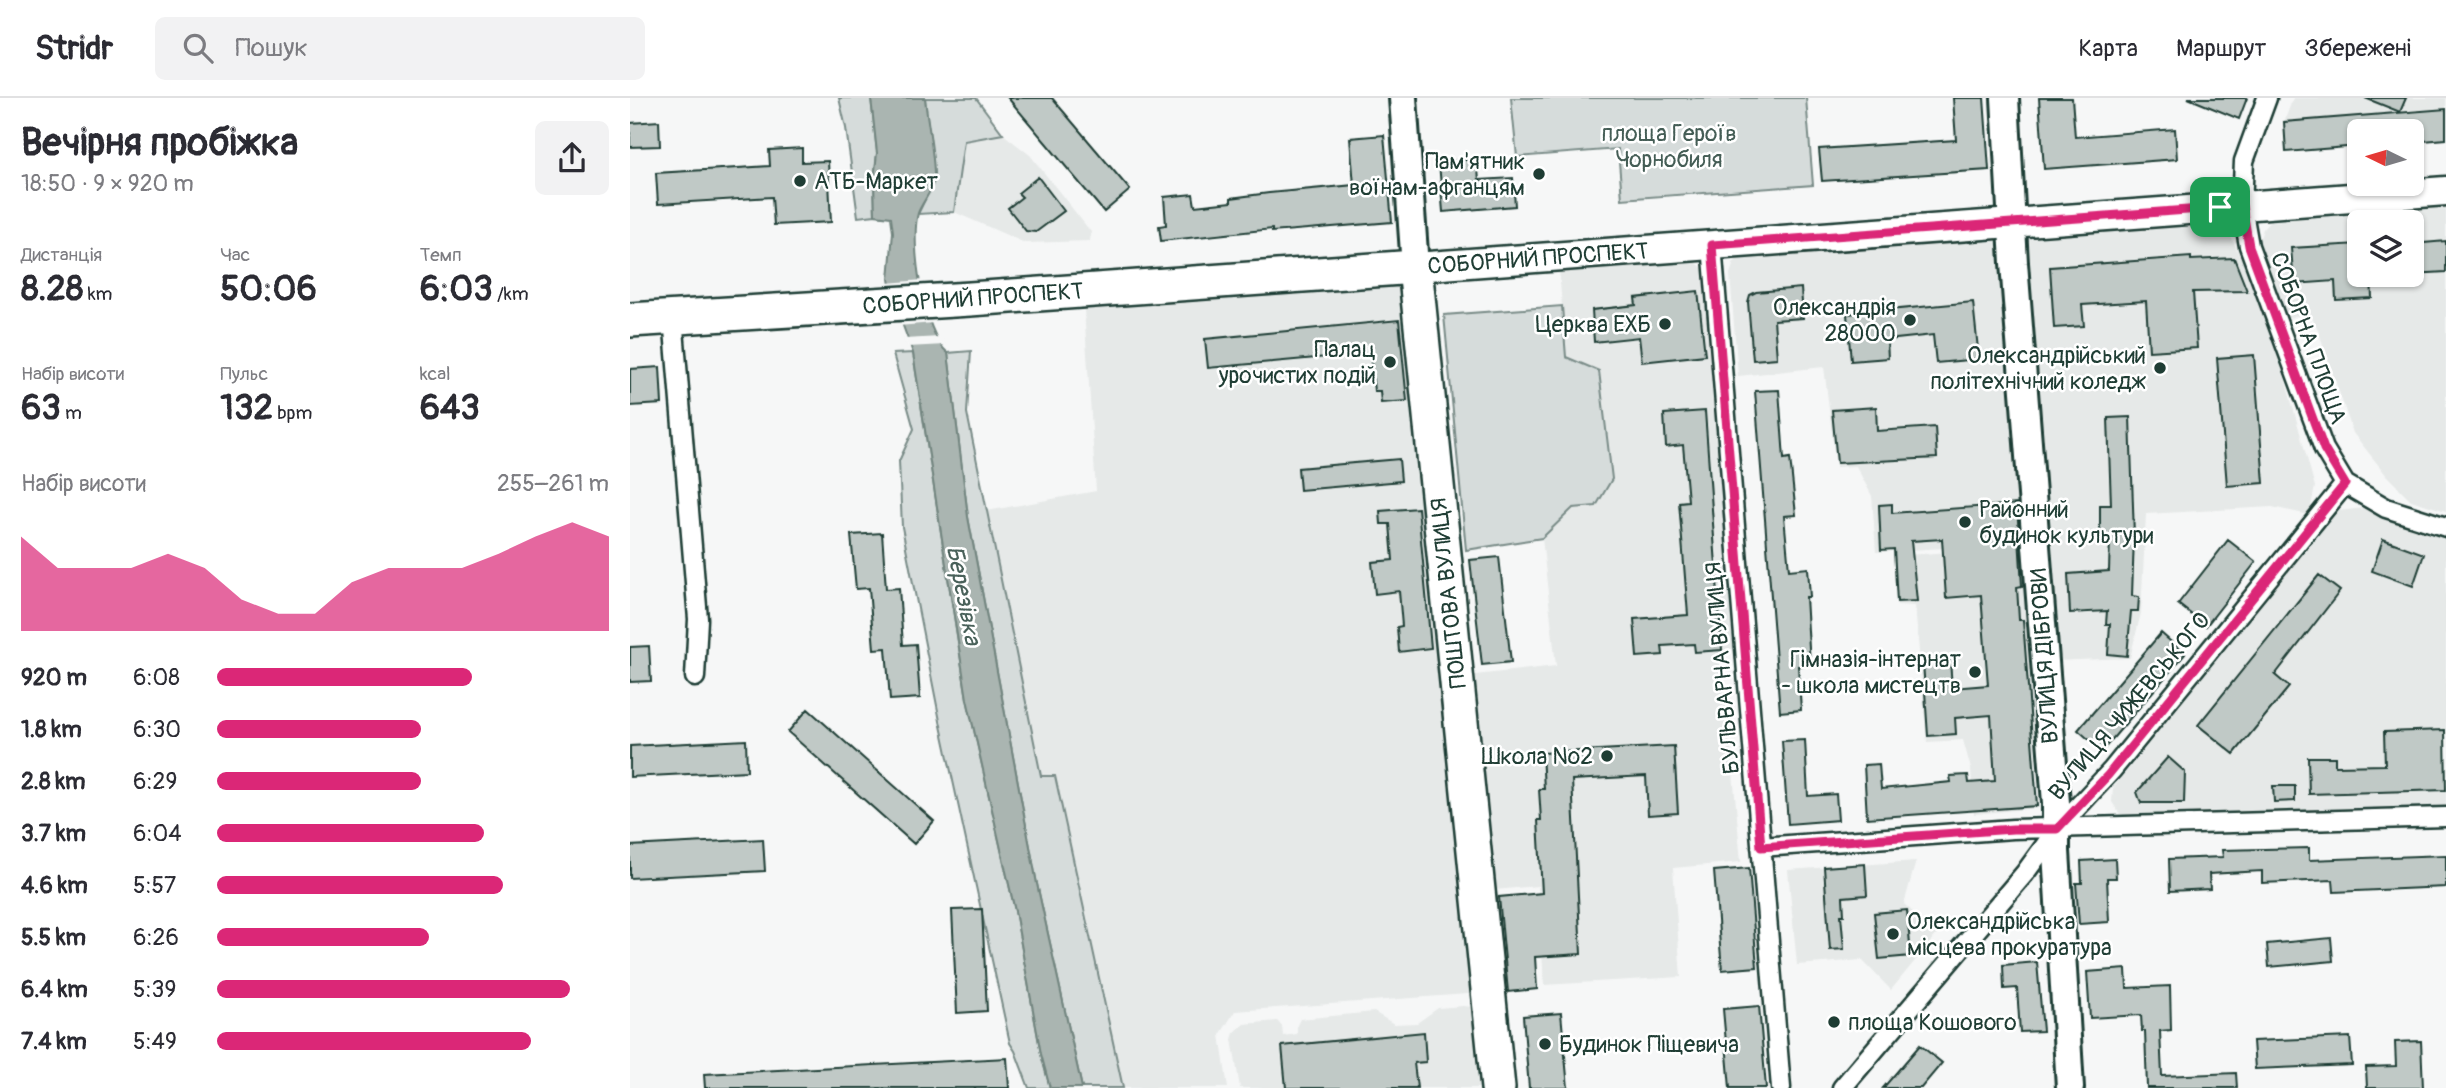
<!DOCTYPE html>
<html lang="uk">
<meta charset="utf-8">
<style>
body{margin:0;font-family:Pangolin,sans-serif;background:#f2f2f3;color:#2b2b33;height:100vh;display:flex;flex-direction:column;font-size:26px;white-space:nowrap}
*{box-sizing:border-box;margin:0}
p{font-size:23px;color:#7c7c81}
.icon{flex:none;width:38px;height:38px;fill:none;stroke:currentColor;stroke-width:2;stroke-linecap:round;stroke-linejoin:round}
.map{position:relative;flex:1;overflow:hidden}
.panel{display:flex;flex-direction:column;background:#fff;width:630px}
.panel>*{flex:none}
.needle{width:46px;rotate:275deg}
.fabs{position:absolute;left:1717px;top:21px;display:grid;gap:14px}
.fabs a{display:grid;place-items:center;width:77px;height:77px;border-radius:10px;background:#fff;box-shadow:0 2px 5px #0004;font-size:35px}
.pin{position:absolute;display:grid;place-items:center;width:60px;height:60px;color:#fff;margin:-30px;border-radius:14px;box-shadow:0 4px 10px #0006}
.round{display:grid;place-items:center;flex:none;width:74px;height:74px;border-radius:10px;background:#f2f2f3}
.headline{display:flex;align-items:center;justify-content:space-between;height:119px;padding:0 21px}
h1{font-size:38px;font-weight:800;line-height:52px}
.stats{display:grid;grid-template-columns:repeat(3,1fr);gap:10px;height:119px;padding:7px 21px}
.stats div{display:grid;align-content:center}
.stats b{font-size:35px;font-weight:800}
.stats small{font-size:19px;font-weight:400}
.stats p{font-size:19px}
.chart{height:196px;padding:14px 21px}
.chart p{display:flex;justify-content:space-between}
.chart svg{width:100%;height:126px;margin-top:7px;fill:#db2777;opacity:.7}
ul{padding:0 21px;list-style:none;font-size:23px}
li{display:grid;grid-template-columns:112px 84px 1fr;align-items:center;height:52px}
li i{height:18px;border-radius:9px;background:#db2777}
header{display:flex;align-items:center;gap:42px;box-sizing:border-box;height:98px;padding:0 35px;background:#fff;border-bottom:2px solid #e1e1e2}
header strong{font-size:33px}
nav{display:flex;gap:38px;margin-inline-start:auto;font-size:24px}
.search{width:490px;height:63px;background:#f2f2f3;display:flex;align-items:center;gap:18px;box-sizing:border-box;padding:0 24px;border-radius:10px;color:#7c7c81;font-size:26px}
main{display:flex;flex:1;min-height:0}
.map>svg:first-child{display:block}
.built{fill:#e6e9e8;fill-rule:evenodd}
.green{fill:#d6dcdb;stroke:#7a8c88;stroke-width:2}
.water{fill:#aab5b1;stroke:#72857f;stroke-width:2}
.pier{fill:#f6f7f7}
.building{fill:#c0c9c6;stroke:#1f3d34;stroke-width:2}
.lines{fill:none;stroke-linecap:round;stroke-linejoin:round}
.street-casing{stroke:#1f3d34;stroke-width:23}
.secondary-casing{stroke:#1f3d34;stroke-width:32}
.primary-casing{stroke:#1f3d34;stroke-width:33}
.highway-casing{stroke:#1f3d34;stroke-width:38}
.street{stroke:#fff;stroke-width:18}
.secondary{stroke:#fff;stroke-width:26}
.primary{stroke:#fff;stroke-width:28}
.highway{stroke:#fff;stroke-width:33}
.route-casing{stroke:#fff;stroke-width:14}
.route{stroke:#db2777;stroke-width:9}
.poi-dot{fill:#1f3d34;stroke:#fff;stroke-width:2.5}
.labels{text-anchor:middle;stroke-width:5;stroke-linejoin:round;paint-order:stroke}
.park-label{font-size:23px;fill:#445d55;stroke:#fff}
.poi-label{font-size:23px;fill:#1f3d34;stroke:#fff;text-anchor:end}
.street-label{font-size:23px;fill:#1f3d34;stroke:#fff}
.water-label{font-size:24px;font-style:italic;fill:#49615a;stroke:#fff}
</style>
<header>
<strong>Stridr</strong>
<div class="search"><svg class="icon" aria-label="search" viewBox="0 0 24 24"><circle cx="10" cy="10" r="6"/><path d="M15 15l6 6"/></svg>Пошук</div>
<nav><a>Карта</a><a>Маршрут</a><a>Збережені</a></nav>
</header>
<main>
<section class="panel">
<div class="headline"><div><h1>Вечірня пробіжка</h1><p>18:50 · 9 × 920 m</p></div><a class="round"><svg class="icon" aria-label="share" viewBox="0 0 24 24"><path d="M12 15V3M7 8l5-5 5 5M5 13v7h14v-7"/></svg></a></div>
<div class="stats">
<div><p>Дистанція</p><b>8.28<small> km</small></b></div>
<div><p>Час</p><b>50:06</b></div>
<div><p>Темп</p><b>6:03<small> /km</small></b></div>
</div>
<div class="stats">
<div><p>Набір висоти</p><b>63<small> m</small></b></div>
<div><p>Пульс</p><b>132<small> bpm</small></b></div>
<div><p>kcal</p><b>643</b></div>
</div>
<div class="chart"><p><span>Набір висоти</span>255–261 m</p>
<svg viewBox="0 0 160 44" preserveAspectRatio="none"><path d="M0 44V11L10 22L20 22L30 22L40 17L50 22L60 33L70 38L80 38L90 27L100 22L110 22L120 22L130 17L140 11L150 6L160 11V44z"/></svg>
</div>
<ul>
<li><b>920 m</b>6:08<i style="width:65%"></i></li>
<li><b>1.8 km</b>6:30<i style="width:52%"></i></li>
<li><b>2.8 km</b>6:29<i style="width:52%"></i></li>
<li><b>3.7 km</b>6:04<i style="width:68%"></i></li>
<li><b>4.6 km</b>5:57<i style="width:73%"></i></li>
<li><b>5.5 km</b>6:26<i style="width:54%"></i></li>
<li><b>6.4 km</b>5:39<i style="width:90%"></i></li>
<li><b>7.4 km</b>5:49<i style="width:80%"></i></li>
</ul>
</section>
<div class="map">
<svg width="1816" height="990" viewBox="0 0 1816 990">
<rect width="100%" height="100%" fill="#f6f7f7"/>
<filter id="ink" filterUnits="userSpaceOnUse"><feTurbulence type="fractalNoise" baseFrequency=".0143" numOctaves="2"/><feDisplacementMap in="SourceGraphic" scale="14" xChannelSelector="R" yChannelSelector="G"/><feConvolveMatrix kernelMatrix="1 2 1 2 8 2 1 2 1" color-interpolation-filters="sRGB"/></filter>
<g filter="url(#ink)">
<path class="built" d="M1663 0H1816V11L1654 24Z
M373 36 400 57 461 134 460 143 395 145 324 114 334 42Z
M1816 109V413L1781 402 1757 378 1723 335 1687 229 1679 214 1656 221 1629 143 1633 131 1640 123ZM1729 124H1782V177H1729Z
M1583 124 1597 131 1636 212 1685 389 1679 417 1642 409 1516 416 1511 515 1500 560 1422 563 1391 153 1396 140 1411 133Z
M1361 140 1370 146 1398 445 1246 454 1242 398 1226 368 1206 369 1194 269 1108 278 1100 176 1104 164 1115 157Z
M1062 161 1075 172 1107 550 1092 552 1111 764 1043 770 1051 879 914 887 908 788 865 792 845 577 926 568 912 440 943 410 936 259 929 172Z
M762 185 772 187 851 895 605 913 590 937 598 990H493L425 678 411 679 357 413 466 393 454 211Z
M1735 410 1816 437V708L1499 720 1489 715 1482 704 1483 690 1707 413Z
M1391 449 1409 710 1344 716 1341 671 1333 642 1297 644 1285 508 1267 507 1263 458Z
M1286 763 1274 806 1307 836 1261 892 1232 862 1167 867 1158 772Z
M833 908 842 909 852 918 859 990H610L602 941 604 935 614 926 647 923 652 928 653 938 667 936V927L670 921 744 914 764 926 787 925 808 910Z"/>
<path class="green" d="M209 0H241L247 55 244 82 245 117 228 119 216 30Z
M295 0H346L373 36 334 43 324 114 288 116 304 83Z
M881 0H1176L1183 87 992 101 988 51 887 59Z
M932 208 936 259 969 273 982 381 966 408 943 410 912 440 836 452 814 217Z
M341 253 337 315 411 678H425L493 990H452L407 786 338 419 318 255Z
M283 255 337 601 385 813 411 956 420 990H399L385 953 380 945 310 623 272 429 269 363 284 331 263 256Z"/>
<path class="water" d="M241 0H295C297 23 305 60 304 81 303 93 292 104 288 115 280 144 293 236 318 255L338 419 407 786 452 990H420L411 956 385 813 337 601 283 255 262 198 259 181 263 134 261 119 245 117 244 82 247 55Z"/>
<path class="pier" d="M293 182 304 225 268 228 256 185Z
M310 239 315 247 277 249 274 241Z"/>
<path class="building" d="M378 0H422L500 92 474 114Z
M1323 0H1354L1359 72 1192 83 1189 51 1326 42Z
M1409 0H1442L1445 39 1545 31 1547 61 1414 71Z
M1558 0H1617L1609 21Z
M1735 0H1776L1770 14Z
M1816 11V41L1782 44V33H1729V48L1656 54 1654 24Z
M29 23 30 48 0 49V25Z
M754 37 762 124 642 134V131L531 143 529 128 536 127 534 99 563 96 565 108 601 104V100L639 95 724 87 720 40Z
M172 50V64L198 63 201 124 144 127 142 99 28 106 26 75 140 68 139 52Z
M847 61 849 82 883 80 885 108 813 114 809 64Z
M408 79 434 113 406 134 396 133 378 110 392 99 388 95Z
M1816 143V174L1782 176V146Z
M1729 146V177H1741L1742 200 1706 202 1705 183 1664 186 1661 150Z
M1561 159V162L1604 160 1617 193 1563 194 1567 250 1519 253 1516 203 1452 207 1454 228 1424 230 1420 169Z
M1171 190 1173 220 1144 222 1147 260 1123 262 1118 204 1120 197 1126 194Z
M1068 193 1075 257 1012 264 1009 239 964 244 962 212 1006 207 1005 200Z
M1343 204 1349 261 1306 265 1303 237 1257 242 1258 260 1221 263 1217 216Z
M769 222 777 303 751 305 750 293H744L740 255 578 270 575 241Z
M1624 257 1634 385 1597 388 1587 260Z
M30 269 32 306 0 308V271Z
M1149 292 1154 361 1160 360 1166 417 1154 418 1159 472 1178 470 1180 499H1176L1180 567 1168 568 1171 612 1150 614 1125 293Z
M1246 309 1247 333 1305 329 1307 360 1207 365 1202 312Z
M1075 313 1092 552 1065 554 1064 546 1032 548 1033 557 1007 559 1004 521 1058 517 1049 404 1058 403 1053 347 1036 349 1034 316Z
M1500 319 1504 438 1502 498 1509 499 1508 513H1501L1497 558 1478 556 1480 526H1476L1477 513 1440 515 1438 476 1479 473 1480 439H1470V407H1481L1478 320Z
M769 361 771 383 670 392 668 370Z
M1262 406V415L1387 406 1392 488 1387 489 1389 522H1393L1407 708 1237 720 1234 667 1249 666 1251 691 1321 684 1320 678 1338 677 1339 685 1365 683 1361 617 1325 620 1326 636 1298 638 1293 564 1320 562 1322 590 1358 587 1351 497 1316 500 1312 441 1281 443 1287 503 1267 504 1264 451 1251 452 1249 407Z
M788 410 801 550 769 554 767 529 772 528 769 493 745 496 742 464 763 462 760 426H751L750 413Z
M252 435 256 491 269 490 273 547 286 546 290 600 260 602 256 550 244 551 239 490 226 491 221 437Z
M1753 441 1794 456 1783 488 1742 473Z
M1598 442 1626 464 1576 528 1548 506Z
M869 459 881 564 852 567 840 462Z
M1689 477 1710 493 1645 577 1659 589 1604 656 1568 627Z
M1531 535 1555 556 1472 653 1448 632Z
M19 548 21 583 0 584V549Z
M178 611 304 723 284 746 158 634Z
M1815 632 1816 692 1679 696 1678 659H1705V668L1755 667 1754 634Z
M116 642 117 673 0 679V648Z
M1175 642 1178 698 1206 696 1208 722 1158 726 1152 643Z
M1044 648 1048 715 1018 717 1016 678 942 682 951 856 905 859 907 891 878 894 869 799 912 795 908 722H911L909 691H914L912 655Z
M1538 659 1555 674 1554 705H1511L1507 694Z
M1643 688H1665V703L1644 704Z
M133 741 135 773 0 780V748Z
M1679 750V762L1816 757V789L1704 794 1703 782 1632 785V773L1579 776 1580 791 1540 793 1539 761 1593 759 1592 752Z
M1485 761 1486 780H1477L1479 824 1449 826 1446 785H1452L1451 763Z
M1235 766 1237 797 1213 799 1214 817H1211L1214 851 1200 852 1194 769Z
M1119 770 1127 869 1092 872 1084 773Z
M352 811 357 913 327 915 322 812Z
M1277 812 1281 858 1249 861 1244 815Z
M1701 840 1703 863 1639 869 1637 846Z
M1407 864 1413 933 1390 934 1387 890 1374 891 1373 867Z
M1496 871 1497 890 1540 888 1541 932 1530 933 1532 978 1606 975 1607 990H1517L1515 933H1512L1511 917 1460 920 1457 874Z
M1129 908 1136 990H1100L1093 911Z
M931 915 938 990H899L893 918Z
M794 934 796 964 784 965 787 990H656L652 948Z
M1720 939 1722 967 1625 971 1623 943Z
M1791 943 1793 990H1737L1736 969 1766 968 1765 944Z
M1290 947 1312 965 1291 990H1253Z
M377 960 379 990H75L74 976Z"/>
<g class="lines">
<defs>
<path id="street" d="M1637 0 1614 63 1612 108 1619 148 1694 351 1715 386 1756 410 1816 429
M1082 147 1151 990
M43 219 68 521 65 579
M1131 749 1383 731 1816 719
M1212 990 1395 775 1427 731 1482 672 1715 386"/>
<path id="secondary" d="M773 0 785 169
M1375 0 1384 165 1426 705V753L1440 990"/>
<path id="primary" d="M785 169 1816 93"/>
<path id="highway" d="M0 222 340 201 785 169 868 990"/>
</defs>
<use href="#street" class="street-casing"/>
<use href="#secondary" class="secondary-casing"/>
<use href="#primary" class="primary-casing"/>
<use href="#highway" class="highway-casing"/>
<use href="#street" class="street"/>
<use href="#secondary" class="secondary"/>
<use href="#primary" class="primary"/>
<use href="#highway" class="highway"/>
</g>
</g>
<g class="lines" filter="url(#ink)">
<defs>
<path id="route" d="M1612 108 1619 148 1694 351 1715 386 1478 677 1427 731H1383L1131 749 1082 147Z"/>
</defs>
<use href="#route" class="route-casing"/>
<use href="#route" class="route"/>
</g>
<g class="poi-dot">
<circle cx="909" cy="76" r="7"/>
<circle cx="170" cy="83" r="7"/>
<circle cx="1280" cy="222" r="7"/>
<circle cx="1035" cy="226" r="7"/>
<circle cx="760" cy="264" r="7"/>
<circle cx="1530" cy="270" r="7"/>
<circle cx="1335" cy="424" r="7"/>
<circle cx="1345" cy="574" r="7"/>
<circle cx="977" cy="658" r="7"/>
<circle cx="1263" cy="836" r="7"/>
<circle cx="1204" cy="924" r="7"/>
<circle cx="915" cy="946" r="7"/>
</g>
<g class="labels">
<g class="park-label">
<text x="1039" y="43">площа Героїв<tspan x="1039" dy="26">Чорнобиля</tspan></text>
</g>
<g class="poi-label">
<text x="895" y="71">Пам'ятник<tspan x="895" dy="26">воїнам-афганцям</tspan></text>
<text x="184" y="91" text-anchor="start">АТБ-Маркет</text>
<text x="1266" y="217">Олександрія<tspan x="1266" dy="26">28000</tspan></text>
<text x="1021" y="234">Церква ЕХБ</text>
<text x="746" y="259">Палац<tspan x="746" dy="26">урочистих подій</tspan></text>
<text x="1516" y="265">Олександрійський<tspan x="1516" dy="26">політехнічний коледж</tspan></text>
<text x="1349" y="419" text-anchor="start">Районний<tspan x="1349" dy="26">будинок культури</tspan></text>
<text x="1331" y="569">Гімназія-інтернат<tspan x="1331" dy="26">- школа мистецтв</tspan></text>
<text x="963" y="666">Школа №2</text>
<text x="1277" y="831" text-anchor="start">Олександрійська<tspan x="1277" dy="26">місцева прокуратура</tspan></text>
<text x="1218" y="932" text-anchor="start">площа Кошового</text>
<text x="929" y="954" text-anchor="start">Будинок Піщевича</text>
</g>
<g class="street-label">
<text transform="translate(908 160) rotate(-4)" y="8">СОБОРНИЙ ПРОСПЕКТ</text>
<text transform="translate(343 200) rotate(-4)" y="8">СОБОРНИЙ ПРОСПЕКТ</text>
<text transform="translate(1679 240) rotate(70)" y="8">СОБОРНА ПЛОЩА</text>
<text transform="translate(818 495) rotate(-96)" y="8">ПОШТОВА ВУЛИЦЯ</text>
<text transform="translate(1414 558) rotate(-94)" y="8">ВУЛИЦЯ ДІБРОВИ</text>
<text transform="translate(1092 570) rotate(-95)" y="8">БУЛЬВАРНА ВУЛИЦЯ</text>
<text transform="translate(1499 608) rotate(-50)" y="8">ВУЛИЦЯ ЧИЖЕВСЬКОГО</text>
</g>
<g class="water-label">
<text transform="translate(334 497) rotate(79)" y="8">Березівка</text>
</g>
</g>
</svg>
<div class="fabs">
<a><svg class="needle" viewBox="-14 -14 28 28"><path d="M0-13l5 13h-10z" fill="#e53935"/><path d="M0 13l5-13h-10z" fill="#7c7c81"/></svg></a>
<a><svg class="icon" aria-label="layers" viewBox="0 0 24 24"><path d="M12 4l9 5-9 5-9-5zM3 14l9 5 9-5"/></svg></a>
</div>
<div class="pin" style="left:1590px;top:109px;background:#1e9e55"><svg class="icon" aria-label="arrive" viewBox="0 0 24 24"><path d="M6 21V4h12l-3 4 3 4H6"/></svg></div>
</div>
</main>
